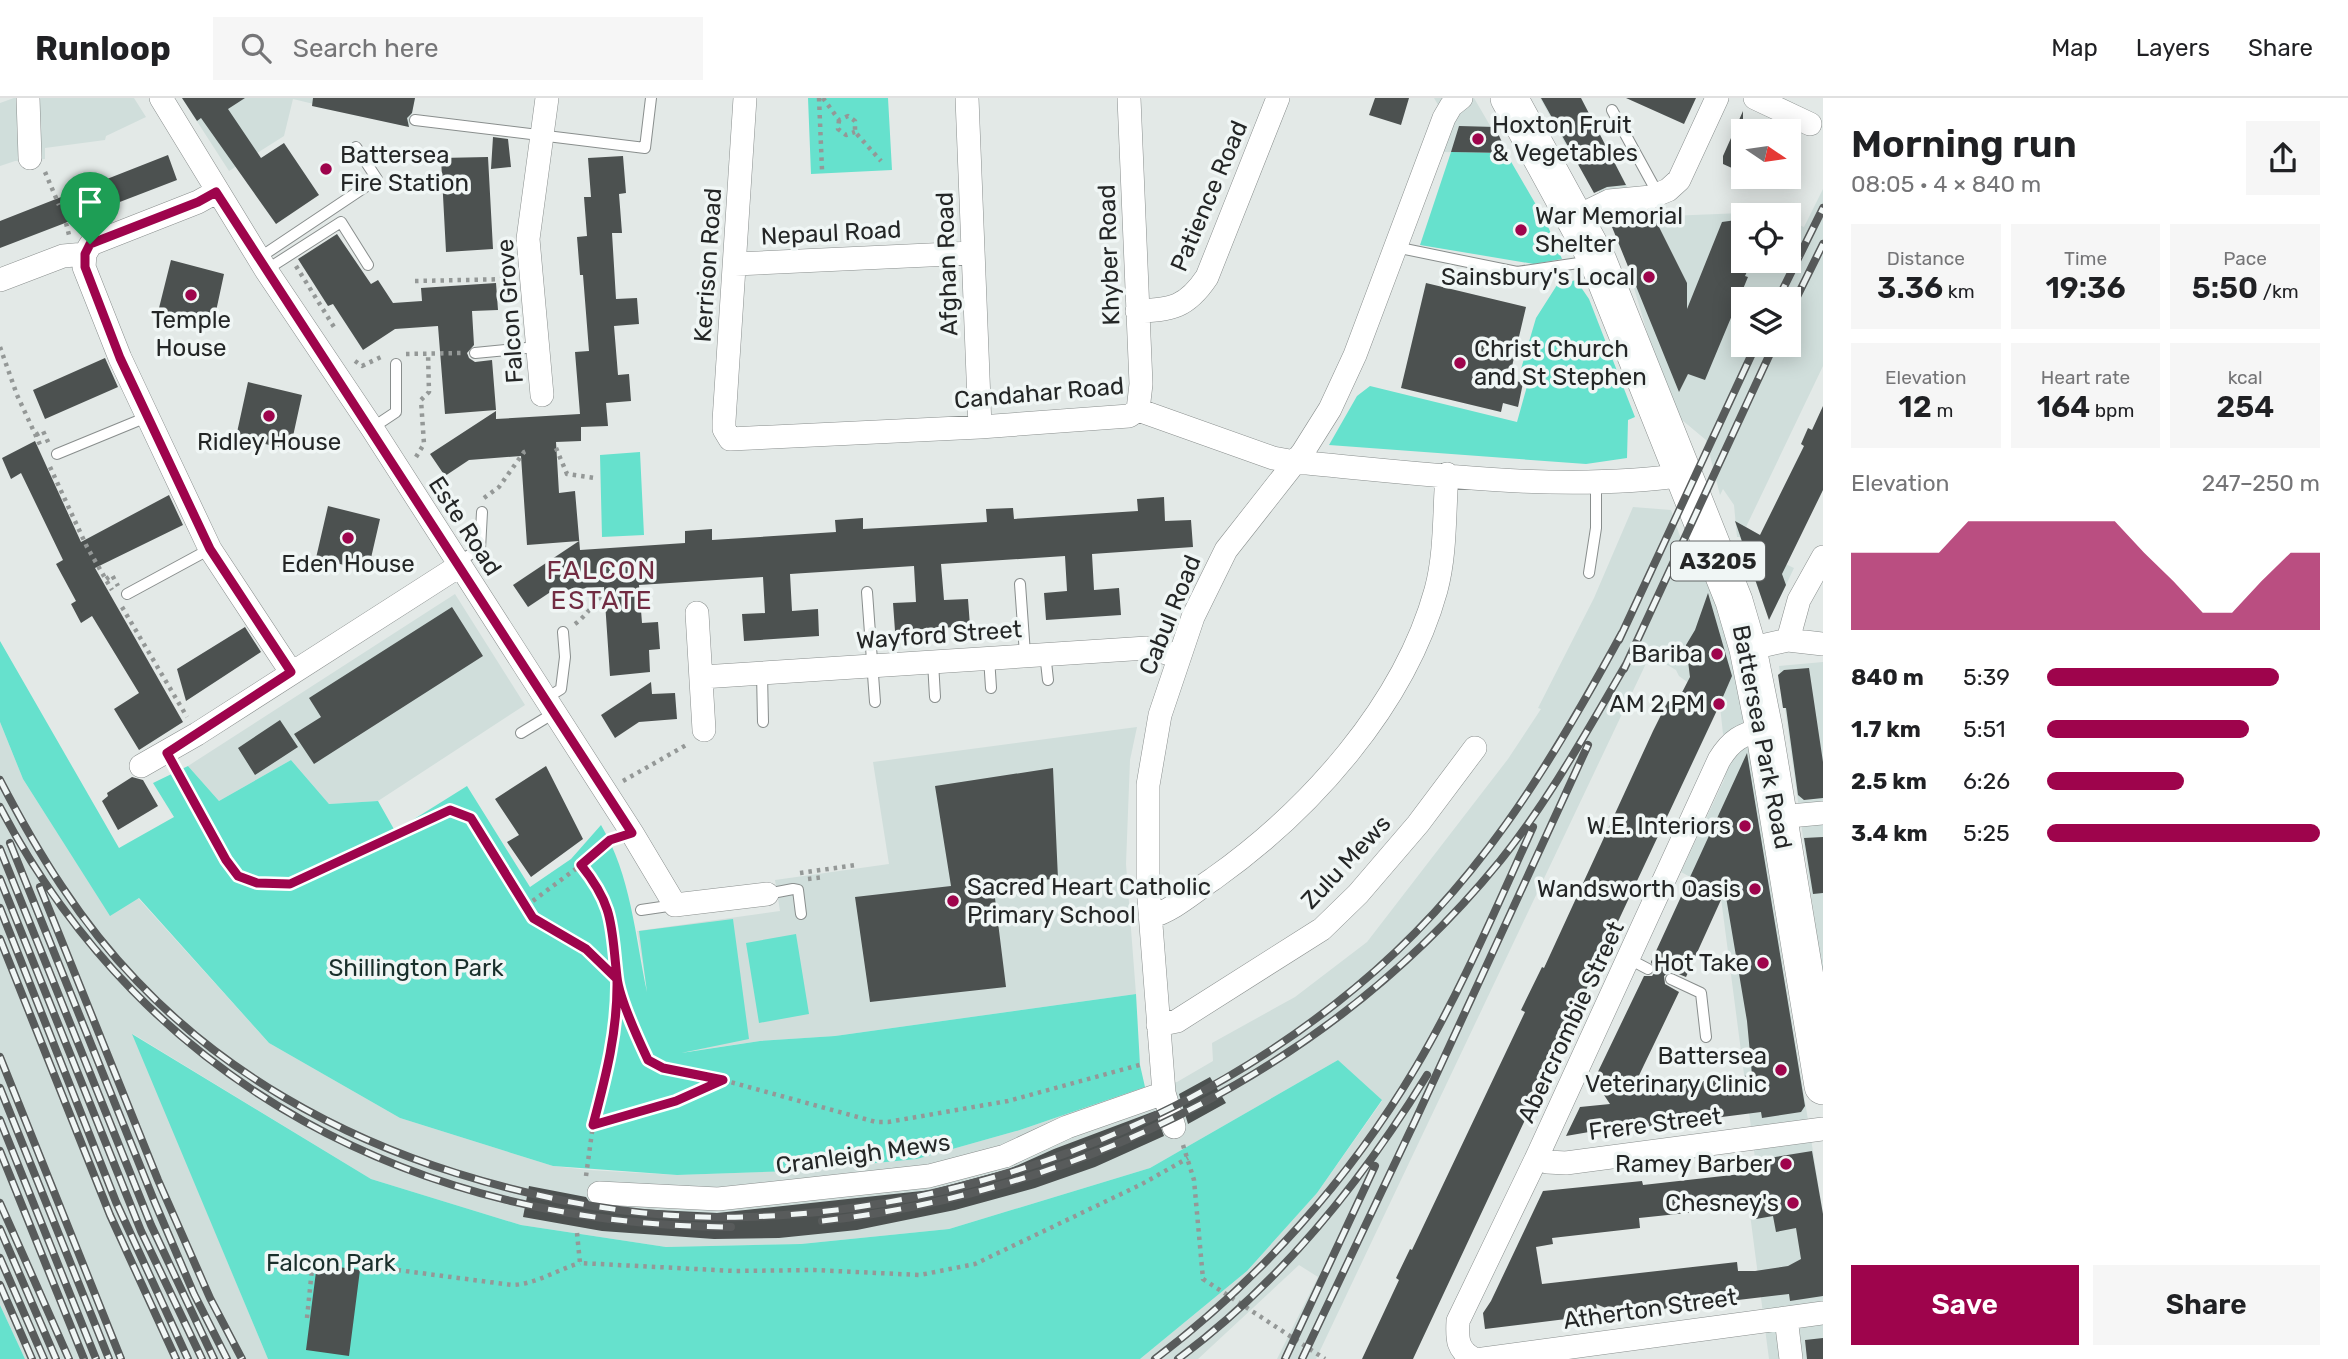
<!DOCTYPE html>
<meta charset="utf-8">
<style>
body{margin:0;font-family:Rubik,sans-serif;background:#f6f6f6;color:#202124;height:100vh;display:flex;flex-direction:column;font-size:26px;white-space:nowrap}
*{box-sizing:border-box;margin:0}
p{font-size:23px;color:#757577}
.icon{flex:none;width:38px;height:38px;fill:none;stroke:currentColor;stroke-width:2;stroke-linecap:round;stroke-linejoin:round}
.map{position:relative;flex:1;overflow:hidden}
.side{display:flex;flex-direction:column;background:#fff;width:525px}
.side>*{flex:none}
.needle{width:46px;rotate:103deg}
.fabs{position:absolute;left:1731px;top:21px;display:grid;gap:14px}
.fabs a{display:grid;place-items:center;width:70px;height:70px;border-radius:0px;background:#fff;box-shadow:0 4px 18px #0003;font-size:35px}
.pin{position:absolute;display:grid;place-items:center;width:60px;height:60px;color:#fff;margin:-72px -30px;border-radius:50% 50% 50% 0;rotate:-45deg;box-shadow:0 0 7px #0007}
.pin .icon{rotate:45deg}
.round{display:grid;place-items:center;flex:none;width:74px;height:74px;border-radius:0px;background:#f6f6f6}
.summary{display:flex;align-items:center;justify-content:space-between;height:119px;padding:0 28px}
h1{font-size:38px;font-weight:600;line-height:52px}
.figures{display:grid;grid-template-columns:repeat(3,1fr);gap:10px;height:119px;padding:7px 28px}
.figures div{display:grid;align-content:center;border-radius:0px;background:#f6f6f6;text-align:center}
.figures b{font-size:30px;font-weight:600}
.figures small{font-size:19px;font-weight:400}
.figures p{font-size:19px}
.chart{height:196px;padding:14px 28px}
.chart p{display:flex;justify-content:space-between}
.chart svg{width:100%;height:126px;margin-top:7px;fill:#9e044c;opacity:.7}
.cta{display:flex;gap:14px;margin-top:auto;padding:14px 28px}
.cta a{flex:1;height:80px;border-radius:0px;background:#9e044c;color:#fff;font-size:28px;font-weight:600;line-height:80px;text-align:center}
.cta a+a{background:#f6f6f6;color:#202124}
ul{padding:0 28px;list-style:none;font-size:23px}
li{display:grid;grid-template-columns:112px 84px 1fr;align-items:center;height:52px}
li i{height:18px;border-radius:9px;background:#9e044c}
header{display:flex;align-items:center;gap:42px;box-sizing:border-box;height:98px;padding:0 35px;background:#fff;border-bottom:2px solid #e0e0e0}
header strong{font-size:33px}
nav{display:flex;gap:38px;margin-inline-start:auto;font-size:24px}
.search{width:490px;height:63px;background:#f6f6f6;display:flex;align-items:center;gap:18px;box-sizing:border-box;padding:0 24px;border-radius:0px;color:#757577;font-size:26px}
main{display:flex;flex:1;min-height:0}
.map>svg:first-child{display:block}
.built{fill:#d0dedb;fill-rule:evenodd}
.green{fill:#66e1cd}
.building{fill:#4c5150;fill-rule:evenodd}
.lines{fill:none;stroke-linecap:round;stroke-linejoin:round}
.service-casing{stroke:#898e8d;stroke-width:12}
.minor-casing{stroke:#898e8d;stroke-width:24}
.trunk-casing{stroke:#898e8d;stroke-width:38}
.path{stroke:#949897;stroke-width:4.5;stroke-dasharray:3.5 5;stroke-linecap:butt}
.service{stroke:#fff;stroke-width:10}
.minor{stroke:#fff;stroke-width:23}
.trunk{stroke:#fff;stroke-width:37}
.rail-casing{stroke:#585b5b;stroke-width:8}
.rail{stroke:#f0f6f5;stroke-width:5;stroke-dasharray:16;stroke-linecap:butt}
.route-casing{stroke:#fff;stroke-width:14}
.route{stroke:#9e044c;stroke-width:9}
.poi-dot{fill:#9e044c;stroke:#f0f6f5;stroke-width:2.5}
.labels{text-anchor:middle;stroke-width:7;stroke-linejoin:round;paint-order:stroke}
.shield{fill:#f0f6f5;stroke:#616464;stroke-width:2}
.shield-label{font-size:23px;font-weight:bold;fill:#242626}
.poi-label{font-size:24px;fill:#242626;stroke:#f0f6f5;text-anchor:end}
.street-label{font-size:24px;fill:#242626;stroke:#f0f6f5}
.park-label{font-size:24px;fill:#192f2b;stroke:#f0f6f5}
.neighbourhood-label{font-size:26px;letter-spacing:2px;fill:#712c42;stroke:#f0f6f5}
</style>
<header>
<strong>Runloop</strong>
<div class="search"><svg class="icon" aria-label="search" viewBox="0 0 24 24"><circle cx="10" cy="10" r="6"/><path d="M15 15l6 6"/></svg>Search here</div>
<nav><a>Map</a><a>Layers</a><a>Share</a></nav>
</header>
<main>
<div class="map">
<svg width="1823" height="1261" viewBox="0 0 1823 1261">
<rect width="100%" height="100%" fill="#e3e9e7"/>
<path class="built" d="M14 0H134L146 19 106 38 105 42 45 50V61L15 63 0 68V5Z
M182 0H415L409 29 293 1 284 38 229 73Z
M1434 0H1474L1506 55 1437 54 1447 22Z
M1540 0H1581L1643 119 1768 114 1775 117H1743V163H1788L1789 123 1804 129 1823 91V268L1746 429 1760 437 1779 463 1794 470 1775 510 1766 512 1740 439H1737L1734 407 1723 391 1720 397 1706 342 1670 312 1614 122 1573 46 1567 49ZM1743 201H1788V247H1743Z
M1633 409 1671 412 1687 459 1692 467 1697 461 1723 520 1737 577 1823 1116V1261H1769L1743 1063 1755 1060 1719 785 1696 782 1681 774 1724 682 1732 653 1723 636 1720 608 1679 578 1676 572 1650 557 1316 1261H1277L1318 1179 1299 1167 1198 1261H1140L1247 1173 1317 1095 1382 1003 1338 962 1150 1070 949 1131 801 1146 666 1149 521 1127 371 1081 133 936 268 1261H25L0 1207V624L23 681 110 817 138 800 269 945 400 1020 553 1068 589 1072 677 1077 793 1073 917 1061 1020 1032 1145 989 1177 984 1213 963 1212 945 1295 899 1367 844 1508 661 1541 611 1538 610 1594 500Z
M455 496 525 607 378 703 329 706 291 662 219 703 188 668Z
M1823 564V882L1779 568Z
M1137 629 1130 662 1126 766 1136 896 835 938 760 943 658 958 637 833 780 813 775 782 889 766 873 664Z"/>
<path class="green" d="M808 0H888L892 72 811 76Z
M1451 54 1506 55 1546 124 1562 161 1534 166 1420 147Z
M1576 182 1589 201 1635 319 1628 322 1627 360 1586 366 1329 347 1357 298 1370 288 1517 324 1531 274 1521 271 1536 220 1557 187Z
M640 354 644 437 602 439 600 357Z
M0 543 119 750 174 719 153 685 188 668 219 703 291 662 329 706 378 703 395 733 467 688 530 789 571 761 601 727C631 778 635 837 647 894L639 833 733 821 749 941 681 955 760 943 835 938 1136 896 1140 967 1145 989 1020 1032 917 1061 793 1073 677 1077 553 1068 400 1020 269 945 139 800 110 818 23 681 0 624Z
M796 836 809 916 759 925 746 845Z
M132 936 371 1081 521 1127 666 1149 801 1146 949 1131 1150 1070 1338 962 1382 1002 1317 1095 1247 1173 1140 1261H268Z
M0 1207 25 1261H0Z"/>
<path class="building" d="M182 0H245L228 11 261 60 284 45 319 97 276 126 201 20 197 23Z
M313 0H415L412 15 407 20 409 29 312 8Z
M1375 0H1409L1401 27 1369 17Z
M1541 0H1581L1626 87 1607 89 1594 95Z
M1626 0H1696L1684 26Z
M1743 13V75L1723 66V58Z
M1459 28 1495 29 1507 55 1451 54Z
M493 39 508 41 511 69 491 71Z
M168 57 177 82 0 150V123Z
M623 58 626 95 619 96 622 135H612L616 201 637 200 639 226 614 228 618 277 629 276 631 303 606 305 608 328 581 329V343L556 344 559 395 575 393 580 452 685 445V433L712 431V442L836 434 835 422 863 420V431L987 424 986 411 1013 410 1014 421 1138 413 1137 401 1164 399 1165 423 1191 422 1193 449 1092 456 1094 492 1119 490 1121 517 1046 522 1044 495 1067 493 1065 458 941 466 944 502 968 501 970 528 895 533 893 505 916 504 914 468 790 476 792 513 818 511 819 538 744 543 742 516 765 515 763 479 639 487 642 525 658 524 660 551 649 552 650 574 610 578 604 489 552 493 528 509 513 487 579 443 527 447 521 358 469 362 445 378 430 356 496 313V321L580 316 575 254 589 253 583 177H580L577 139 587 138 584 99H591L588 60Z
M488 59 493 151 446 154 441 60Z
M1743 121V163H1752L1745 178 1748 179 1705 282 1688 276 1679 294 1612 129 1657 125 1687 185V211L1722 124Z
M337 136 371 186 378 182 393 205 422 203 421 190 496 185 498 212 472 213 474 247 467 255 469 260 475 264 492 262 496 312 445 316 438 228 395 231 363 252 333 206 328 208 298 161Z
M171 162 224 176 212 232 157 218Z
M1426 185 1526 209 1509 281 1523 285 1518 309 1503 305 1501 314 1401 290Z
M105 260 118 289 45 321 33 292Z
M248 284 302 297 290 352 236 339Z
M1823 308V392L1782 476 1786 487 1769 522 1735 423 1760 437 1804 348 1801 346 1808 330 1812 332Z
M35 343 81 444 169 397 183 427 95 470 183 624 139 652 114 611 139 595 92 518 81 525 71 506 76 503 56 466 63 462 21 375 11 381 2 360Z
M328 408 380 421 368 473 316 460Z
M1708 495 1732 578 1719 608 1413 1261H1362L1399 1182 1396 1180 1410 1151 1412 1152 1525 914 1521 912 1542 869 1544 870 1653 633 1668 603 1676 606 1690 579 1686 547 1695 532Z
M452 509 483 558 314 666 294 636 321 619 309 600Z
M245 529 261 554 186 603 177 571Z
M1809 570 1823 664V700L1804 702 1798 697 1786 610H1783L1778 577 1784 572Z
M651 584 652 596 675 595 677 621 639 624 615 640 601 617Z
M280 622 298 649 255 677 238 650Z
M1747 655 1805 1008 1801 1014 1762 1020 1761 1014 1612 1033V1030L1566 1038 1580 1009 1610 1006 1594 982 1644 878H1652L1655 874 1651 864ZM1725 793 1747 923 1752 977 1632 992 1679 894 1665 886 1664 878 1671 873 1686 879Z
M546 668 583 741 531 779 507 744 519 737 495 701Z
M1053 670 1058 781 993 784 1006 889 870 904 855 799 951 788 935 688Z
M132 679 143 682 158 708 118 732 102 703 108 698 107 695Z
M1823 739V795L1813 796 1804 740Z
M1210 979 1226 1005 1188 1026 1179 996Z
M1155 1013 1164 1038 1095 1069 1035 1090 955 1112 857 1132 779 1140 714 1141 602 1133 523 1119 529 1088 586 1099 591 1106 598 1109 717 1115 931 1092 1009 1071 1054 1051Z
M1812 1053 1823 1116V1198L1790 1203 1789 1196 1620 1216 1596 1206 1598 1217 1485 1231 1483 1215 1491 1203 1543 1093 1642 1083 1643 1087 1759 1074 1757 1062ZM1754 1108 1756 1121 1773 1118 1776 1134 1796 1130 1801 1161 1788 1168 1755 1173H1738L1737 1164 1542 1186 1536 1149 1553 1146 1552 1140 1640 1130 1639 1120Z
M317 1166 360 1172 349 1258 306 1252Z
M1823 1240V1261H1807L1805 1242Z"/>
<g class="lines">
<defs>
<path id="service" d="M1612 12 1658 96
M415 22 645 50 651 0
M1395 149 1517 174 1592 163
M259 160 377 81 356 49
M266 172 341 124 368 167
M475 255 537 249
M372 330 396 314V266
M57 356 147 319
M457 464 480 451 482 414
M1589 475 1596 430V384
M1020 486 1025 556
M867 494 875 604
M127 496 210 451
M1045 555 1048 582
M989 559 991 590
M933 564 935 599
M762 575 763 624
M545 601 561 591 565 559 563 534
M521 635 554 615
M767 796 793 791 798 792 801 816
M641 812 675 807
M1629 861 1648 871
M1671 881 1701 895 1706 939"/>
<path id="minor" d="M28 0 30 60
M161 0 266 172 372 330 632 735 675 807 767 796
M745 0 724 323V331L730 341 980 329 1129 318 1138 312 1273 360 1295 364C1420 375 1560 395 1684 377
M967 0 980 329
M1129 0 1141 286 1138 312
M1755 0 1810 26
M216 94 198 104 91 146 85 156 84 169 120 260 210 451 291 574
M1576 119 1609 103 1651 99 1668 92 1679 82 1717 0
M735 166 972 155
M0 182 63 158 85 156
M1137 213C1172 212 1187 209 1207 179L1278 0
M542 297 528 141 547 0
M697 515 704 632
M1788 542 1799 502 1823 459
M1748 551 1788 542 1823 546
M702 579 1147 550 1179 558
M141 668 197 636 459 468
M1779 719 1823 715
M1150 819C1174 812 1192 795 1213 781 1309 713 1404 608 1436 492 1446 455 1444 414 1447 376
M1158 927 1177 923 1322 831 1358 796 1418 726 1475 650
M1174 1029 1164 995 1148 788V687L1160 617 1193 519 1226 452 1303 354 1330 311 1355 257 1444 20 1451 8 1461 0
M1537 1059 1547 1064 1566 1065 1823 1031
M599 1095 718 1101 929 1078 1005 1058 1067 1029 1164 995
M1786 1220 1791 1261
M1474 1261C1457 1252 1457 1241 1458 1223L1537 1059 1719 662C1731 642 1742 636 1764 631
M1483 1261 1823 1215"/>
<path id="trunk" d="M1509 0 1598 163 1734 503 1748 551 1764 631 1823 988"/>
</defs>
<use href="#service" class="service-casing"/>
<use href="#minor" class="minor-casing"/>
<use href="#trunk" class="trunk-casing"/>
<path class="path" d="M819 0 822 72
M823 0 839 22 848 18 855 23V34L881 63
M839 22 838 31 846 37 855 34
M45 74 59 107
M66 125 69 137
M296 168 334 229
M415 183 512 181
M0 249 17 297 42 351
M406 256 461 255
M355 263 362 268 381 259
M36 337 43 333 49 346
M556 350 567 376 595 380
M416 359 424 346 421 302 429 294 428 255
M50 369 87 449 112 492
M484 400 499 389 524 354 529 352
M444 401 453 404 465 424
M106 481 112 477 118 488
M122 509 187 619
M575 526C586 518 594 505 604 495
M177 669 207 732 226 762 238 778 257 785 290 786 450 712 471 720 533 820 586 851 617 881 648 962 663 970 723 982
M623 683 688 646
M613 741 581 767C590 779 600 789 605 803 610 813 610 824 612 835 625 904 610 960 593 1027L676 1003 723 982 876 1024H888L1008 1003 1143 966
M800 775 856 767
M808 781 824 779
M526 808 581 767
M1183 1047 1194 1082 1203 1181 1325 1261
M586 1078 593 1027
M577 1135 580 1165 735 1173 814 1172 920 1177 975 1166 1142 1086 1188 1060
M307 1220 313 1161 512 1187C537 1186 556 1172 580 1165"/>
<use href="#service" class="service"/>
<use href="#minor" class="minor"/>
<use href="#trunk" class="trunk"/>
<defs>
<path id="rail" d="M1778 201 1823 110
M1788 217 1823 146
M1619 542 1756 247
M1624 571 1774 247
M0 682C38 755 80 824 137 883 223 974 337 1038 456 1075 549 1104 649 1122 747 1119 965 1112 1187 1029 1355 890 1476 790 1548 671 1622 535
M0 709C147 989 420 1127 731 1129
M10 745 155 1105 194 1196 227 1261
M0 751 151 1127 214 1261
M0 781 141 1133 202 1261
M40 789 158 1082 210 1200 242 1261
M0 810 116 1104 188 1261
M0 841 110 1117 176 1261
M0 959 121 1261
M0 990 109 1261
M0 1022 96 1261
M0 1053 84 1261
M0 1105 69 1261
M822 1123C1082 1093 1333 968 1500 763 1550 701 1588 631 1628 563
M0 1131 56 1261
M0 1160 44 1261
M0 1187 32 1261
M1155 1261C1259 1182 1349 1082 1416 969 1461 893 1496 810 1533 729
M1178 1261C1280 1185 1361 1085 1427 977
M1285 1261 1375 1068
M1302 1261 1415 1023 1588 647"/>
</defs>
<use href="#rail" class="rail-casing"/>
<use href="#rail" class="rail"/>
</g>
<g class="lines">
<defs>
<path id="route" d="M90 146 198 104 216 94 632 735 610 742 581 767C615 809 611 829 617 879 619 899 639 943 648 962L663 970 723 982 676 1003 593 1027C606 978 618 932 617 881L586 851 533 820 471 720 450 712 290 786 257 785 238 778 226 762 167 655 291 574 210 451 120 260 85 169V156L90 146"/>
</defs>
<use href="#route" class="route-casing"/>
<use href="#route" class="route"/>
</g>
<g class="poi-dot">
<circle cx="1478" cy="41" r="7"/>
<circle cx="326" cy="71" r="7"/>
<circle cx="1521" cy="132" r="7"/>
<circle cx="1649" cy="179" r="7"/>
<circle cx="191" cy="197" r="7"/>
<circle cx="1460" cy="265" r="7"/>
<circle cx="269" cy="318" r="7"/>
<circle cx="348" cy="440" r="7"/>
<circle cx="1717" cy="556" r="7"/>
<circle cx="1719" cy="606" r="7"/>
<circle cx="1745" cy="728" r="7"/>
<circle cx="1755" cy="791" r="7"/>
<circle cx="953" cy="803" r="7"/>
<circle cx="1763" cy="865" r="7"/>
<circle cx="1781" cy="972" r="7"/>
<circle cx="1786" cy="1066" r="7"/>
<circle cx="1793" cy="1105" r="7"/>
</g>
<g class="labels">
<rect class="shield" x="1671" y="443.5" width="94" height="39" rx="5"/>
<g class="shield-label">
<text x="1718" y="471">A3205</text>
</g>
<g class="poi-label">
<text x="1492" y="35" text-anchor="start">Hoxton Fruit<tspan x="1492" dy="28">&amp; Vegetables</tspan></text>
<text x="340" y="65" text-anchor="start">Battersea<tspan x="340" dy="28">Fire Station</tspan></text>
<text x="1535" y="126" text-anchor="start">War Memorial<tspan x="1535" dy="28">Shelter</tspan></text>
<text x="1635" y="187">Sainsbury's Local</text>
<text x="191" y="230" text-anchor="middle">Temple<tspan x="191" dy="28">House</tspan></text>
<text x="1474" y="259" text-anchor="start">Christ Church<tspan x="1474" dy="28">and St Stephen</tspan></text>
<text x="269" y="352" text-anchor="middle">Ridley House</text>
<text x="348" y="474" text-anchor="middle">Eden House</text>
<text x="1703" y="564">Bariba</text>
<text x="1705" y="614">AM 2 PM</text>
<text x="1731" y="736">W.E. Interiors</text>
<text x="967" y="797" text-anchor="start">Sacred Heart Catholic<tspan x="967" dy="28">Primary School</tspan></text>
<text x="1741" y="799">Wandsworth Oasis</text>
<text x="1749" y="873">Hot Take</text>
<text x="1767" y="966">Battersea<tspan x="1767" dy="28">Veterinary Clinic</tspan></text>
<text x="1772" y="1074">Ramey Barber</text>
<text x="1779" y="1113">Chesney's</text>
</g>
<g class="street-label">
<text transform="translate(1209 98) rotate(-67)" y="8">Patience Road</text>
<text transform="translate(831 135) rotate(-3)" y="8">Nepaul Road</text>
<text transform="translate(1109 157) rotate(-92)" y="8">Khyber Road</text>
<text transform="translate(947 166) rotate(-92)" y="8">Afghan Road</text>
<text transform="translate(708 167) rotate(-86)" y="8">Kerrison Road</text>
<text transform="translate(510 213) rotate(-94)" y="8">Falcon Grove</text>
<text transform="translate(1039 295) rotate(-5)" y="8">Candahar Road</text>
<text transform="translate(465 428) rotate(57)" y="8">Este Road</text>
<text transform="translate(1170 517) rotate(-68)" y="8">Cabul Road</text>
<text transform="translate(939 537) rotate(-4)" y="8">Wayford Street</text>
<text transform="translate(1762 639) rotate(79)" y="8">Battersea Park Road</text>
<text transform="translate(1346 764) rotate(-47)" y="8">Zulu Mews</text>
<text transform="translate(1571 924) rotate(-65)" y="8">Abercrombie Street</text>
<text transform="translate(1655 1026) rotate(-7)" y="8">Frere Street</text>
<text transform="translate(863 1056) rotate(-8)" y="8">Cranleigh Mews</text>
<text transform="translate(1650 1211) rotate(-8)" y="8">Atherton Street</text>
</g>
<g class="park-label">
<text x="416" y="878">Shillington Park</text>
<text x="331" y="1173">Falcon Park</text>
</g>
<g class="neighbourhood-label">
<text x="602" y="481">FALCON<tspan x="602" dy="30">ESTATE</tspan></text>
</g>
</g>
</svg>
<div class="fabs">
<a><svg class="needle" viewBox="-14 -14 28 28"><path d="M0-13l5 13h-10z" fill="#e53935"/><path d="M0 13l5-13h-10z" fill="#757577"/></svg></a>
<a><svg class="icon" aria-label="locate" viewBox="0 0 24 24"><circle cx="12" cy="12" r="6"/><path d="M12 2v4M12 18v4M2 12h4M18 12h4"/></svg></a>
<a><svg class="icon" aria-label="layers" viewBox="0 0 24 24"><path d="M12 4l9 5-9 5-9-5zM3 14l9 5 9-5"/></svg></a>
</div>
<div class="pin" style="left:90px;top:146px;background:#1e9e55"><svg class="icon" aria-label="arrive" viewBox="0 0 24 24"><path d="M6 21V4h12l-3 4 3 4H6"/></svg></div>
</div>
<section class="side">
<div class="summary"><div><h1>Morning run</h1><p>08:05 · 4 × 840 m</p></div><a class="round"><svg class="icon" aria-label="share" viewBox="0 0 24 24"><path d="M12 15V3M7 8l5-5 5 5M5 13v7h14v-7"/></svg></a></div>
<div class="figures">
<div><p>Distance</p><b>3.36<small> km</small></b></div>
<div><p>Time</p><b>19:36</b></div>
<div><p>Pace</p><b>5:50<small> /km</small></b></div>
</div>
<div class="figures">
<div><p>Elevation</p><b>12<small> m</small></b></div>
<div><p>Heart rate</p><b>164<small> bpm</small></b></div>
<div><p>kcal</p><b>254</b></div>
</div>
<div class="chart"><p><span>Elevation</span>247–250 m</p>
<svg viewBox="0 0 160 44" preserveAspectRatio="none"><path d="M0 44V17L10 17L20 17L30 17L40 6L50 6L60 6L70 6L80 6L90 6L100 17L110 27L120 38L130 38L140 27L150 17L160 17V44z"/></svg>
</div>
<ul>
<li><b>840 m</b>5:39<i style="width:85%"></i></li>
<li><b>1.7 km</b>5:51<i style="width:74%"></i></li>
<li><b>2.5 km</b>6:26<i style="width:50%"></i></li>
<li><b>3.4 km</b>5:25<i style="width:100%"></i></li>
</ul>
<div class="cta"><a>Save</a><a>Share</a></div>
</section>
</main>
